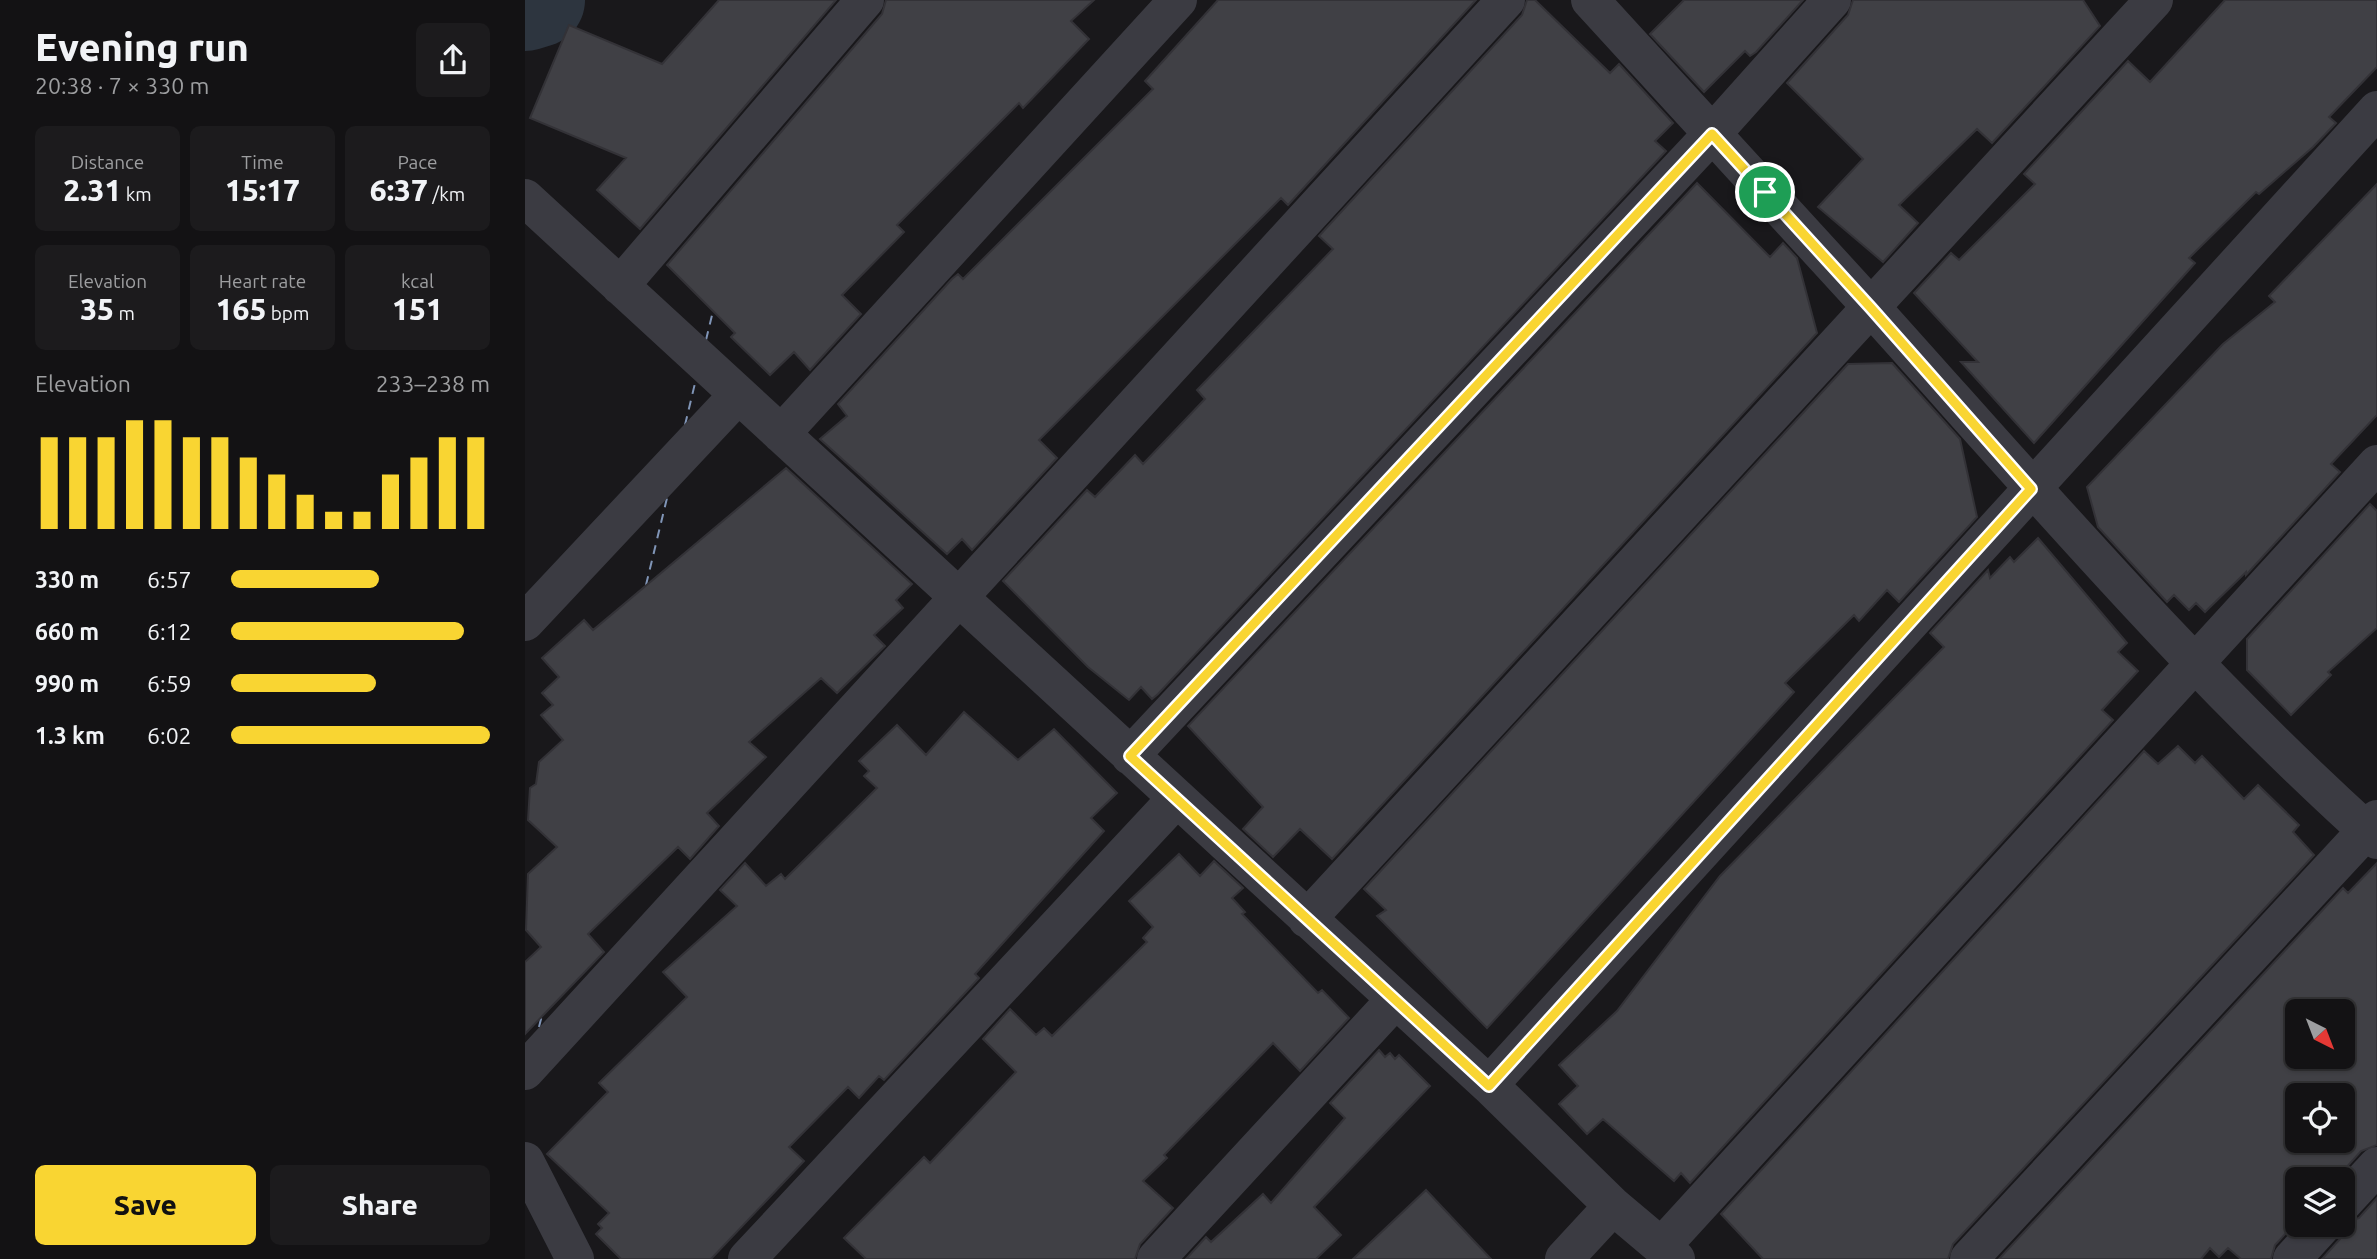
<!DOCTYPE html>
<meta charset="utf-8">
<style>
body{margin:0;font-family:Ubuntu,sans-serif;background:#1c1b1d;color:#f1f3f6;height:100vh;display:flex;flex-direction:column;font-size:26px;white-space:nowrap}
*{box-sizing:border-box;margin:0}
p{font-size:23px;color:#9d9ea0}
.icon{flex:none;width:38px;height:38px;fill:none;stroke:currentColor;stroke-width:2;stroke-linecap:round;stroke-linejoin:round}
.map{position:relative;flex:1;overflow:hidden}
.sheet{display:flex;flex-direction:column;background:#131214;width:525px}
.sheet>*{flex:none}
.needle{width:46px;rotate:138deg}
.tools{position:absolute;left:1760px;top:999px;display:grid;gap:14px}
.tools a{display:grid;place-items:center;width:70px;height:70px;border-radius:10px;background:#131214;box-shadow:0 2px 5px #0004,0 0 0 2px #323234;font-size:35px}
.pin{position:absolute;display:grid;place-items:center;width:60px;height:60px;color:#fff;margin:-30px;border:4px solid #fff;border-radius:50%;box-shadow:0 2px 7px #0007}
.round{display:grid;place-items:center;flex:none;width:74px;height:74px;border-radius:10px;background:#1c1b1d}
.overview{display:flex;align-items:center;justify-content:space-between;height:119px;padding:0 35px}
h1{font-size:38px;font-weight:800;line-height:52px}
.metrics{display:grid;grid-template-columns:repeat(3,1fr);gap:10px;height:119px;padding:7px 35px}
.metrics div{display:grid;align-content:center;border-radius:10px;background:#1c1b1d;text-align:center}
.metrics b{font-size:30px;font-weight:800}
.metrics small{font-size:19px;font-weight:400}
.metrics p{font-size:19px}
.chart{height:196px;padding:14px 35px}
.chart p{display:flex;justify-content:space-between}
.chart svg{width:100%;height:126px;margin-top:7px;stroke:#f9d532;stroke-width:6}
.button{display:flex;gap:14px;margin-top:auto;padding:14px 35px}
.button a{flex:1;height:80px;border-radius:10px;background:#f9d532;color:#111;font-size:28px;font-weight:800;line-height:80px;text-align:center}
.button a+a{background:#1c1b1d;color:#f1f3f6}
ul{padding:0 35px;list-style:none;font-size:23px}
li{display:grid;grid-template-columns:112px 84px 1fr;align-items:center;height:52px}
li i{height:18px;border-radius:9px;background:#f9d532}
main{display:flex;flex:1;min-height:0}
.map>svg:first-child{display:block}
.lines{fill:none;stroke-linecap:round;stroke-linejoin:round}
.river{stroke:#2d353f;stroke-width:94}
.ferry{stroke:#8095b7;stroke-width:2;stroke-dasharray:9 7;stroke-linecap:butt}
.building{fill:#404045;stroke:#333237;stroke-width:2;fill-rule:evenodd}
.street{stroke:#3b3b42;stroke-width:38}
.route-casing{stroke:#fff;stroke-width:14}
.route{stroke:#f9d532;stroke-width:9}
</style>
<main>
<section class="sheet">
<div class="overview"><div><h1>Evening run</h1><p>20:38 · 7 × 330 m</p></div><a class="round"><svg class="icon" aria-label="share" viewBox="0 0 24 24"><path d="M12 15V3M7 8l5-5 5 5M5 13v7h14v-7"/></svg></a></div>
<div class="metrics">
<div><p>Distance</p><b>2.31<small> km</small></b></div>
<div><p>Time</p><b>15:17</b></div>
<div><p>Pace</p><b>6:37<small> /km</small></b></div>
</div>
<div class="metrics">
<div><p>Elevation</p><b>35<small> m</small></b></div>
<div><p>Heart rate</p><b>165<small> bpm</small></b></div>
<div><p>kcal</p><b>151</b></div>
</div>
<div class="chart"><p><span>Elevation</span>233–238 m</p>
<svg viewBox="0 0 160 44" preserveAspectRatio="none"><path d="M5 44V12M15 44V12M25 44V12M35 44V6M45 44V6M55 44V12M65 44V12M75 44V19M85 44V25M95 44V32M105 44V38M115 44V38M125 44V25M135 44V19M145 44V12M155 44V12"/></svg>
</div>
<ul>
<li><b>330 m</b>6:57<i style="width:57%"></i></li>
<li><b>660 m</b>6:12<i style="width:90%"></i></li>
<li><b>990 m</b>6:59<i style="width:56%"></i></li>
<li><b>1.3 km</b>6:02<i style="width:100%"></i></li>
</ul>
<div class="button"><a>Save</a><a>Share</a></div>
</section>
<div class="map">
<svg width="1852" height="1259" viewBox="0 0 1852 1259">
<rect width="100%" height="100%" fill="#19181b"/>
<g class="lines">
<path class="river" d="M0 4 13 0"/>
<path class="ferry" d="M181 340 188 311
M160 425 171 379
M121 585 142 498
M14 1027 17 1015"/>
</g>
<path class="building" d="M194 0H311L115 229 72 190 101 158 5 118 44 25 137 64Z
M361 0H569L546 21 564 39 498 108 494 103 372 225 379 232 317 295 336 314 285 370 269 352 245 375 206 337 210 333 142 265 357 14Z
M693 0H951L763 205 756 198 514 440 532 458 447 550 437 539 422 554 295 439 322 416 313 404 427 279 433 274 438 279 628 89 620 81Z
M1002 0H1010L1085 73 1094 64 1148 123 1130 141 1141 151 633 694 627 699 616 687 604 700 563 667 478 581 562 490 570 497 610 455 618 464 680 399 672 390 808 249 794 236 997 15Z
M1159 0H1278L1231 52 1225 56 1220 51 1179 92 1125 34Z
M1328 0H1558L1575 26 1467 143 1452 129 1374 205 1393 223 1358 262 1293 207 1338 159 1262 83 1323 15Z
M1700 0H1852V67L1804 117 1811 123 1788 147 1734 194 1731 192 1664 258 1670 263 1509 443 1436 362H1453L1389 293 1426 253 1434 260 1510 184 1499 174 1603 61 1625 82Z
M1172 183 1245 257 1258 243 1272 258 1292 333 807 859 775 829 748 857 718 829 738 807 663 726Z
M1852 184V415L1806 464 1815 472 1721 575V572L1680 612 1671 603 1664 610 1649 595 1642 602 1573 527 1562 487 1698 344 1750 302 1744 296Z
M1367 363 1435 439 1452 517 1374 602 1362 590 1334 621 1329 615 1260 683 1269 692 962 1028 852 916 861 910 839 889 1323 364Z
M261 468 387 584 371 600 378 608 349 635 360 646 312 693 296 678 224 742 241 757 182 813 194 826 165 859 153 847 63 934 79 952 0 1034V962L16 947 1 930 3 874 32 847 3 820 5 788 11 784 14 762 38 740 16 715 28 705 17 693 34 677 17 658 59 620 68 630Z
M1845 504 1852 511V628L1803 672 1806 675 1766 715 1722 670V639Z
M1513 538 1602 643 1593 652 1613 671 1577 710 1588 720 1165 1183 1156 1173 1149 1181 1078 1119 1062 1134 1034 1104 1053 1086 1034 1065 1092 1011 1195 876 1419 647 1405 633 1463 570 1465 578 1485 557 1489 562Z
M439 712 493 760 529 729 592 793 566 818 579 831 450 974 454 978 359 1080 354 1076 334 1098 323 1087 264 1147 279 1161 186 1259H96L71 1234 77 1228 73 1224 84 1213 22 1154 83 1092 74 1083 162 997 138 972 212 906 195 890 220 863 241 886 256 874 260 879 352 788 339 776 344 771 334 761 372 725 401 755Z
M1653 746 1670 763 1677 756 1719 799 1733 785 1774 825 1768 832 1789 855 1428 1244 1423 1259H1238L1196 1214 1619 751 1633 764Z
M654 854 675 876 689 861 718 888 707 898 720 912 717 914 793 993 797 990 824 1018 775 1071 748 1043 639 1155 642 1158 618 1181 648 1208 615 1244 610 1259H341L319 1238 399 1157 405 1163 491 1072 458 1039 485 1009 511 1035 519 1028 527 1036 622 942 618 938 628 927 604 901Z
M1852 863V1145L1836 1151 1810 1180H1773V1220L1750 1245 1746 1259H1716L1703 1248 1694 1257 1685 1248 1676 1259H1474L1818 888 1823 893ZM1773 1012H1818V1057H1773ZM1773 1096H1818V1141H1773Z
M854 1050 860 1057 865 1053 870 1059 874 1055 905 1086 789 1207 816 1235 791 1259H661L681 1237 686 1242 738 1194 746 1203 820 1118 805 1103Z
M901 1190 966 1259H828Z
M1852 1198V1259H1797L1815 1239 1819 1224 1834 1218Z"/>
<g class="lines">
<path class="street" d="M1065 0C1158 103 1253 204 1346 307 1510 489 1669 676 1852 840
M0 198 964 1085 1088 1206 1151 1259
M95 286 340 0
M256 434 653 0
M0 622 213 395
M605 756 1187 134 1307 0
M782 919 1629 0
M0 1071 981 0
M964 1085 1852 110
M0 1161 50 1259
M1818 1203 1852 1166
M1137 1246 1852 464
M222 1259 651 799
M631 1259 870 1000
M1039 1259 1088 1206
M1444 1259 1852 819
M1767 1259 1798 1225"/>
</g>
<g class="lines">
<defs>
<path id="route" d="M1187 134 1346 308 1506 489 964 1086 605 756Z"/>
</defs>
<use href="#route" class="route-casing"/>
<use href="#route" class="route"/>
</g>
</svg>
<div class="tools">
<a><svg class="needle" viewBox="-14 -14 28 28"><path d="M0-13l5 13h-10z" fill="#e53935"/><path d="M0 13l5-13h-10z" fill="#9d9ea0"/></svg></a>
<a><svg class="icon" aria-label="locate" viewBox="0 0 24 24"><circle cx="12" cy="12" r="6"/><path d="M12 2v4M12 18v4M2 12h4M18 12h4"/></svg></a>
<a><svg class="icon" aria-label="layers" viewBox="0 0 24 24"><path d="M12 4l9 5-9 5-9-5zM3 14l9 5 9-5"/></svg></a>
</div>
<div class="pin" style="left:1240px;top:192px;background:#1e9e55"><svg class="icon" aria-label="arrive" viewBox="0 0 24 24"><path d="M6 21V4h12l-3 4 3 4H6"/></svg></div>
</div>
</main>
